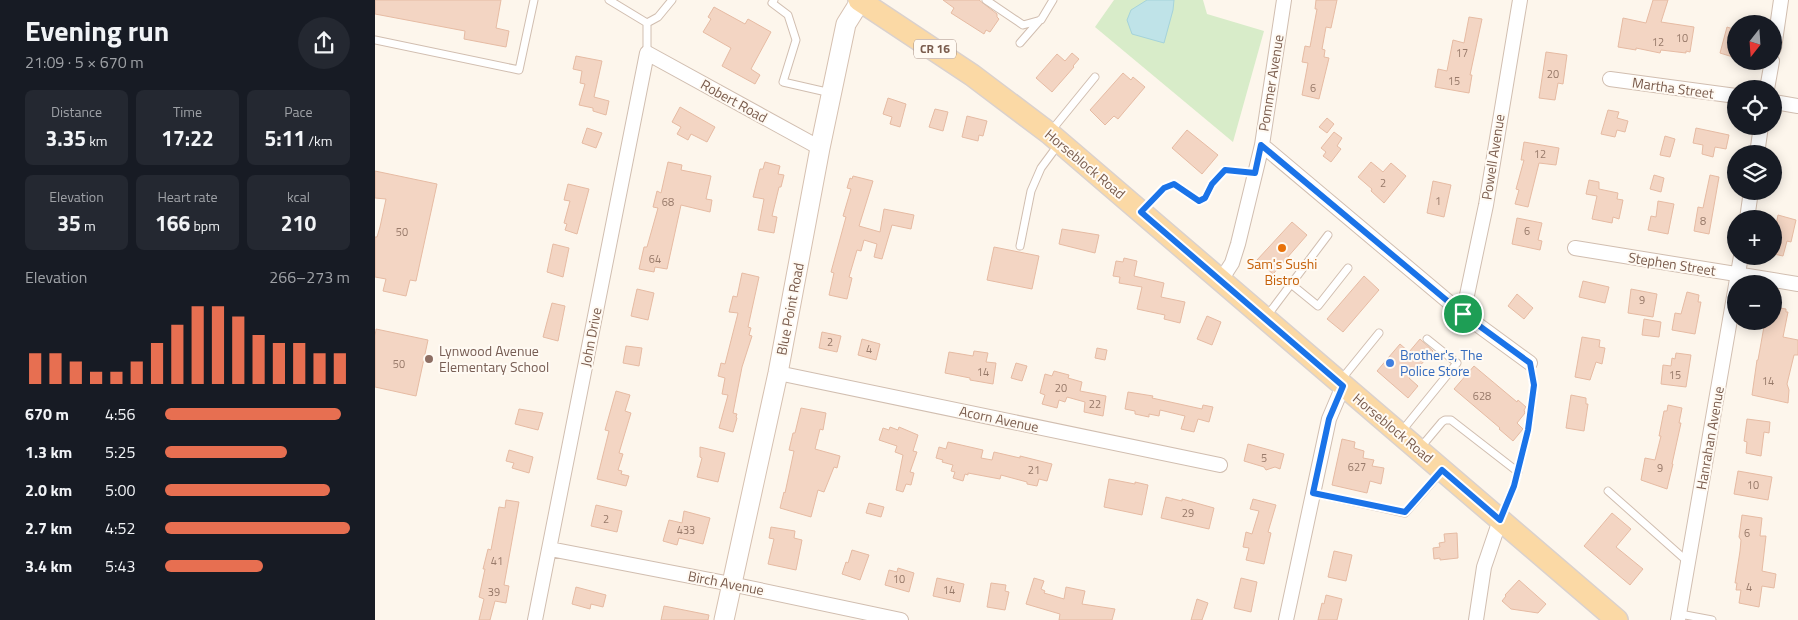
<!DOCTYPE html>
<meta charset="utf-8">
<style>
body{margin:0;font-family:"Titillium Web",sans-serif;background:#242831;color:#f1f3f6;height:100vh;display:flex;flex-direction:column;font-size:19px;white-space:nowrap}
*{box-sizing:border-box;margin:0}
p{font-size:16px;color:#9ea1a6}
.icon{flex:none;width:28px;height:28px;fill:none;stroke:currentColor;stroke-width:2;stroke-linecap:round;stroke-linejoin:round}
.map{position:relative;flex:1;overflow:hidden}
.panel{display:flex;flex-direction:column;background:#171b24;width:375px}
.panel>*{flex:none}
.needle{width:32px;rotate:197deg}
.tools{position:absolute;left:1352px;top:15px;display:grid;gap:10px}
.tools a{display:grid;place-items:center;width:55px;height:55px;border-radius:50%;background:#171b24;box-shadow:0 2px 12px #0003;font-size:25px}
.pin{position:absolute;display:grid;place-items:center;width:42px;height:42px;color:#fff;margin:-21px;border:2px solid #fff;border-radius:50%;box-shadow:0 1px 5px #0007}
.round{display:grid;place-items:center;flex:none;width:52px;height:52px;border-radius:26px;background:#242831}
.summary{display:flex;align-items:center;justify-content:space-between;height:85px;padding:0 25px}
h1{font-size:28px;font-weight:700;line-height:38px}
.stats{display:grid;grid-template-columns:repeat(3,1fr);gap:8px;height:85px;padding:5px 25px}
.stats div{display:grid;align-content:center;border-radius:8px;background:#242831;text-align:center}
.stats b{font-size:21px;font-weight:700}
.stats small{font-size:14px;font-weight:400}
.stats p{font-size:14px}
.chart{height:140px;padding:10px 25px}
.chart p{display:flex;justify-content:space-between}
.chart svg{width:100%;height:90px;margin-top:5px;stroke:#e76f51;stroke-width:6}
ul{padding:0 25px;list-style:none;font-size:16px}
li{display:grid;grid-template-columns:80px 60px 1fr;align-items:center;height:38px}
li i{height:12px;border-radius:6px;background:#e76f51}
main{display:flex;flex:1;min-height:0}
.map>svg:first-child{display:block}
.green{fill:#d8ecc9}
.water{fill:#bfe3e8;stroke:#a5d3da}
.building{fill:#f3d5c3;stroke:#e6bba3}
.lines{fill:none;stroke-linecap:round;stroke-linejoin:round}
.lane-casing{stroke:#d1beb0;stroke-width:9}
.street-casing{stroke:#d1beb0;stroke-width:16}
.secondary-casing{stroke:#d6c0b0;stroke-width:21}
.primary-casing{stroke:#dad1cd;stroke-width:24}
.lane{stroke:#fff;stroke-width:7}
.street{stroke:#fff;stroke-width:14}
.secondary{stroke:#fff;stroke-width:19}
.primary{stroke:#fbd9a5;stroke-width:21}
.route-casing{stroke:#fff;stroke-width:10}
.route{stroke:#1a73e8;stroke-width:6}
.food-dot{fill:#e8710a;stroke:#fffaf3;stroke-width:2}
.education-dot{fill:#8d6e63;stroke:#fffaf3;stroke-width:2}
.shop-dot{fill:#3f7fe0;stroke:#fffaf3;stroke-width:2}
.labels{text-anchor:middle;stroke-width:4;stroke-linejoin:round;paint-order:stroke}
.number-label{font-size:11px;fill:#987a6a}
.shield{fill:#fffaf3;stroke:#a28b7f;stroke-width:1}
.shield-label{font-size:12px;font-weight:bold;fill:#7a5c4d}
.street-label{font-size:14px;fill:#7a5c4d;stroke:#fffaf3}
.food-label{font-size:14px;fill:#c56008;stroke:#fffaf3}
.education-label{font-size:14px;fill:#785e54;stroke:#fffaf3;text-anchor:start}
.shop-label{font-size:14px;fill:#366cbe;stroke:#fffaf3;text-anchor:start}
</style>
<main>
<section class="panel">
<div class="summary"><div><h1>Evening run</h1><p>21:09 · 5 × 670 m</p></div><a class="round"><svg class="icon" aria-label="share" viewBox="0 0 24 24"><path d="M12 15V3M7 8l5-5 5 5M5 13v7h14v-7"/></svg></a></div>
<div class="stats">
<div><p>Distance</p><b>3.35<small> km</small></b></div>
<div><p>Time</p><b>17:22</b></div>
<div><p>Pace</p><b>5:11<small> /km</small></b></div>
</div>
<div class="stats">
<div><p>Elevation</p><b>35<small> m</small></b></div>
<div><p>Heart rate</p><b>166<small> bpm</small></b></div>
<div><p>kcal</p><b>210</b></div>
</div>
<div class="chart"><p><span>Elevation</span>266–273 m</p>
<svg viewBox="0 0 160 44" preserveAspectRatio="none"><path d="M5 44V29M15 44V29M25 44V33M35 44V38M45 44V38M55 44V33M65 44V24M75 44V15M85 44V6M95 44V6M105 44V11M115 44V20M125 44V24M135 44V24M145 44V29M155 44V29"/></svg>
</div>
<ul>
<li><b>670 m</b>4:56<i style="width:95%"></i></li>
<li><b>1.3 km</b>5:25<i style="width:66%"></i></li>
<li><b>2.0 km</b>5:00<i style="width:89%"></i></li>
<li><b>2.7 km</b>4:52<i style="width:100%"></i></li>
<li><b>3.4 km</b>5:43<i style="width:53%"></i></li>
</ul>
</section>
<div class="map">
<svg width="1423" height="620" viewBox="0 0 1423 620">
<rect width="100%" height="100%" fill="#fdf6ec"/>
<path class="green" d="M739 0H828L832 14 889 31 858 142 720 27Z"/>
<path class="water" d="M772 0H799L798 10 789 43 757 34 752 20 756 10Z"/>
<path class="building" d="M0 0H126L121 28 134 31 131 47 89 39 90 31 0 14Z
M568 0H604L622 14V17L624 19 615 32 611 30 609 34 576 13 579 8Z
M941 0H962L956 28 951 27 947 49 950 50 949 57 954 58 944 99 927 95 933 63 927 62 930 46 935 47 942 9H940Z
M1278 0H1293L1286 22 1319 27 1315 52 1311 51V53L1286 50 1285 53 1261 48V50L1243 47 1248 18 1271 23Z
M339 7 370 24 373 19 396 32 376 69 385 75 380 84 347 66 356 48 328 32 336 19 333 17Z
M1094 17 1107 19 1095 75H1097L1094 93 1060 87 1063 69 1072 71 1078 40 1089 43Z
M1352 27 1361 30V58L1345 53Z
M1171 52 1192 55 1188 84 1183 83 1180 100 1164 98Z
M697 53 704 59 698 66 699 67 677 92 661 78 682 54 690 61Z
M201 56 227 61 219 97 234 101 231 115 218 111V108L204 105 210 84 205 83 207 71 198 69Z
M748 73 756 80 758 77 770 87 743 119 739 116 730 125 715 110Z
M513 98 531 104 525 127 515 124 517 117 508 114Z
M305 107 340 127 332 142 316 134 313 140 302 134 306 127 297 122Z
M560 109 573 112 568 131 554 127Z
M1233 110 1244 112 1242 118 1253 121 1250 132 1242 130 1240 137 1226 134Z
M592 116 612 121 608 136 604 135 603 141 587 137Z
M952 118 959 124 952 133 944 127Z
M212 128 227 133 221 148 207 143Z
M1321 128 1354 135 1351 149 1340 147 1338 157 1327 154 1328 145 1318 143Z
M812 130 843 155 827 174 797 148Z
M959 132 967 138 962 146 966 149 956 162 948 156 951 152 946 148Z
M1290 136 1300 139 1295 157 1285 155Z
M1149 142 1184 148 1181 165 1164 163 1153 207 1140 204 1144 190 1141 189 1149 160H1146Z
M293 162 307 165 306 170 336 176 331 199 337 200 335 212 306 205 292 269 280 267 279 272 264 269 269 247H272L283 208 278 207 282 191 286 193Z
M390 162 405 166 403 174 409 175 406 187H404L397 216 402 217 399 233 383 230 389 199 378 197 385 169H388Z
M996 162 1008 172 1016 163 1031 176 1009 203 996 191 997 189 983 177Z
M0 171 62 184 41 281 35 280 31 296 8 291 11 279 0 277V237H2L5 227 11 199 0 198Z
M1279 175 1289 178 1286 192 1275 189Z
M1335 175 1344 177 1334 234 1319 231 1323 207 1328 208Z
M478 176 498 181 484 226 505 232 509 209 539 215 536 229 517 225 507 259 499 257 502 244 489 240 486 251 482 250 474 277 477 278 472 299 454 295 459 273 456 272 471 217 468 216 476 189 472 188 475 178 477 179Z
M1214 180 1224 182V189L1243 193 1242 199 1248 200 1244 219 1238 217 1237 223 1217 219 1222 196 1211 194Z
M1058 181 1076 185 1069 217 1052 213Z
M193 184 214 189 202 234 190 230 192 224 189 223 195 201 189 200Z
M1283 201 1299 204 1293 234 1273 230 1276 216 1281 217Z
M1403 215 1421 220 1416 242 1412 241 1408 256 1399 254V225H1401Z
M1142 218 1167 223 1163 240 1167 241 1165 250 1137 244Z
M917 222 932 235 898 274 882 260Z
M687 229 724 235 720 253 684 244Z
M178 244 194 248 188 277 172 272Z
M619 247 664 256 657 289 612 280Z
M749 258 762 261 759 276 789 283 786 297 810 302 805 323 789 319 790 315 762 309 767 287 744 283 745 277 738 276 741 261 748 262Z
M367 273 384 277 373 327 376 328 374 335 377 336 367 367 358 413 362 414 361 417 362 418 358 432 344 428 353 395 347 394 350 378 343 376 346 363 350 364 363 313 354 312 358 296 362 297Z
M989 276 1004 290 968 332 952 319Z
M1208 281 1234 287 1230 303 1204 297Z
M262 289 279 293 273 320 256 316Z
M1256 289 1282 294 1278 317 1253 313Z
M1312 292 1324 295 1323 302H1326L1320 334 1297 330 1300 313 1306 314Z
M1142 294 1158 308 1149 319 1133 306Z
M177 303 190 306 183 341 168 337Z
M1399 307 1411 309V312H1413L1408 337 1423 340V355H1419L1412 384 1414 390 1413 403 1377 395 1382 360H1383L1390 321H1399Z
M832 316 846 322 837 345 822 339Z
M1269 319 1286 322 1284 337 1267 335Z
M1 329 53 340 41 396 0 387V336Z
M447 332 466 336 462 352 444 348Z
M1207 337 1225 340 1224 347 1230 348 1227 364 1221 362 1215 380 1200 377Z
M487 339 505 344 501 360 483 355Z
M1045 339 1058 351 1034 378 1043 386 1033 398 1002 371 1025 344 1034 352Z
M251 346 267 348 264 366 248 363Z
M722 348 732 350 730 360 720 358Z
M599 351 613 353 611 362 621 363 618 384 595 380V378L570 373 574 352 598 356Z
M1301 353 1316 355 1311 387 1286 384 1288 365 1296 366 1297 358 1300 359Z
M641 363 652 366 647 381 636 378Z
M1099 366 1142 402 1143 400 1151 407 1149 410 1150 413 1142 423 1148 429 1138 441 1124 429 1125 428 1079 389Z
M679 371 694 375 693 378 707 382 705 391 731 396 728 416 709 412 710 402 692 397 690 402 684 400 682 408 667 404 670 395 665 393 670 374 677 376Z
M241 391 255 395 250 411 256 413 244 453 248 454 243 470 247 471 246 474 254 476 251 486 222 479 234 431 230 430Z
M753 392 778 396 777 398 827 409 828 405 838 407 834 422 823 419 819 432 806 429 810 416 785 410 784 416 774 414V417L760 414V411L750 409Z
M1196 395 1211 398V404H1213L1209 431 1191 428Z
M1293 405 1307 408 1304 423H1306L1297 464H1298L1292 489 1266 480 1270 458 1280 460 1286 436H1284L1289 411H1292Z
M426 408 451 413 448 430 445 429 440 449 465 456 462 468 459 467 449 492 443 490 436 517 405 508 409 492 410 493 419 451 414 450 418 433H420Z
M144 409 168 413 163 430 140 424Z
M1372 419 1395 422 1394 433 1389 432 1386 456 1371 453 1372 442 1369 441Z
M515 427 523 430 524 427 543 435 538 451 542 452 535 472 539 473 536 485 531 484 528 492 521 490 528 455 520 452 522 446 504 440 508 428 514 430Z
M967 439 980 442 979 448 989 451 988 458 999 460 997 466 1009 468 1006 484 995 481 992 493 957 485Z
M573 442 608 450 606 458 617 460 619 452 645 458V456L677 464 672 481 664 479 662 486 652 484V482L626 475 625 479 593 473V475L590 474 588 481 578 478 580 472 576 471 578 465 567 462 568 460 561 458 564 447 571 449Z
M873 444 909 454 905 469 900 467 891 470 889 467 869 461Z
M325 447 350 453 343 482 322 477 327 458 325 457Z
M134 450 158 457 154 473 137 468 139 463 131 461Z
M1363 471 1397 477 1393 500 1359 494Z
M734 479 760 484V482L773 485 767 515 729 507Z
M791 497 807 501V499L839 508 834 529 786 518Z
M878 499 901 505 893 532 896 533 889 564 871 560 874 548 868 547 871 532 877 534 884 511 875 509Z
M131 500 144 502 129 585 134 586 131 603 120 601 115 620H104L109 599 104 597 110 569H108L113 549 116 550 124 507 130 508Z
M494 503 509 507 506 517 491 513Z
M221 505 247 511 242 532 216 526Z
M309 511 335 518 328 544 304 538 302 545 288 541 294 520 307 523Z
M1237 513 1256 529 1241 547 1268 569 1255 585 1209 546Z
M1367 515 1387 518 1385 536H1391L1387 571 1401 574 1399 588 1387 586 1384 607 1364 603 1366 590H1361L1362 583H1360L1365 551 1366 540 1364 537Z
M396 527 420 531 419 538 427 540 421 570 393 564 399 539 394 538Z
M1082 533 1083 558 1065 560V558L1059 559 1058 548 1065 547 1064 543 1070 542 1069 534Z
M477 550 494 555 485 580 467 574 471 562 473 563Z
M959 551 977 555 971 581 953 577Z
M523 568 539 573 534 592 510 585 514 570 522 572Z
M562 578 589 584 585 602 558 596Z
M659 578 669 581 666 589 670 591 669 593 689 599 691 587 710 591 707 604 740 609 737 620H684L685 614 651 604Z
M866 578 882 582 876 612 859 608Z
M1144 580 1171 604 1163 613 1136 609 1127 601 1131 596 1130 595Z
M616 583 631 585 630 591 634 592 630 610 612 607Z
M201 587 231 595 228 607 216 604 215 609 197 604Z
M951 595 967 599 962 620H943L947 603 949 604Z
M822 599 833 603 827 620H816Z
M289 606 334 615 333 620H286Z"/>
<g class="lines">
<defs>
<path id="lane" d="M234 0 272 23
M399 0 397 3 413 15 421 40 408 82 456 93
M611 0 648 25 666 20 678 0
M0 40 144 70 159 0
M645 43 665 20
M272 53V23L283 17 297 0
M676 131 720 77
M768 210 789 188 799 184 824 201 830 198 837 184 850 170 879 173
M645 246 656 191 666 168 683 145
M916 284 943 306 973 268
M892 316 953 235
M965 381 1004 333
M1026 432 1082 363 1052 339
M1046 447 1067 422 1070 420H1076L1143 472
M1233 491 1313 562
M938 493 1030 513 1066 472
M1126 517 1139 486 1153 430 1159 385 1155 363
M1305 614 1337 620"/>
<path id="street" d="M1399 48 1406 0
M1235 79 1361 96
M1392 89 1397 61
M1399 102 1423 106
M887 145 1088 314 1155 363
M1382 154 1386 126
M1372 219 1376 191
M1200 248 1423 284
M846 280 857 263 863 244 887 145 909 0
M1088 314 1111 205 1145 0
M403 373 845 465
M175 549 356 584 526 620
M160 620 272 53 445 148
M911 620 954 419 968 386
M1101 620 1109 567 1125 520
M1303 620 1366 256"/>
<path id="secondary" d="M349 620 403 373 445 148 471 24 486 0"/>
<path id="primary" d="M484 0 597 75 674 133 1242 620"/>
</defs>
<use href="#lane" class="lane-casing"/>
<use href="#street" class="street-casing"/>
<use href="#secondary" class="secondary-casing"/>
<use href="#primary" class="primary-casing"/>
<use href="#lane" class="lane"/>
<use href="#street" class="street"/>
<use href="#secondary" class="secondary"/>
<use href="#primary" class="primary"/>
</g>
<g class="lines">
<defs>
<path id="route" d="M886 145 1088 314 1155 363 1159 385 1153 430 1139 486 1125 520 1067 470 1030 512 938 493 954 419 968 386 766 212 789 188 799 184 824 201 830 198 837 184 850 170 880 173Z"/>
</defs>
<use href="#route" class="route-casing"/>
<use href="#route" class="route"/>
</g>
<circle class="food-dot" cx="907" cy="248" r="5"/>
<circle class="education-dot" cx="54" cy="359" r="5"/>
<circle class="shop-dot" cx="1015" cy="363" r="5"/>
<g class="labels">
<g class="number-label">
<text x="1307" y="42">10</text>
<text x="1283" y="46">12</text>
<text x="1087" y="57">17</text>
<text x="1178" y="78">20</text>
<text x="1079" y="85">15</text>
<text x="938" y="92">6</text>
<text x="1165" y="158">12</text>
<text x="1008" y="187">2</text>
<text x="1063" y="205">1</text>
<text x="293" y="206">68</text>
<text x="1328" y="225">8</text>
<text x="1152" y="235">6</text>
<text x="27" y="236">50</text>
<text x="280" y="263">64</text>
<text x="1267" y="304">9</text>
<text x="455" y="346">2</text>
<text x="494" y="353">4</text>
<text x="24" y="368">50</text>
<text x="608" y="376">14</text>
<text x="1300" y="379">15</text>
<text x="1393" y="385">14</text>
<text x="686" y="392">20</text>
<text x="1107" y="400">628</text>
<text x="720" y="408">22</text>
<text x="889" y="462">5</text>
<text x="982" y="471">627</text>
<text x="1285" y="472">9</text>
<text x="659" y="474">21</text>
<text x="1378" y="489">10</text>
<text x="813" y="517">29</text>
<text x="231" y="523">2</text>
<text x="311" y="534">433</text>
<text x="1372" y="537">6</text>
<text x="122" y="565">41</text>
<text x="524" y="583">10</text>
<text x="1374" y="591">4</text>
<text x="574" y="594">14</text>
<text x="119" y="596">39</text>
</g>
<rect class="shield" x="539" y="39.5" width="42" height="19" rx="4"/>
<g class="shield-label">
<text x="560" y="53">CR 16</text>
</g>
<g class="street-label">
<text transform="translate(896 83) rotate(-81)" y="5">Pommer Avenue</text>
<text transform="translate(1298 88) rotate(8)" y="5">Martha Street</text>
<text transform="translate(359 101) rotate(29)" y="5">Robert Road</text>
<text transform="translate(1118 157) rotate(-81)" y="5">Powell Avenue</text>
<text transform="translate(710 164) rotate(40)" y="5">Horseblock Road</text>
<text transform="translate(1297 264) rotate(9)" y="5">Stephen Street</text>
<text transform="translate(415 309) rotate(-79)" y="5">Blue Point Road</text>
<text transform="translate(216 337) rotate(-79)" y="5">John Drive</text>
<text transform="translate(624 419) rotate(12)" y="5">Acorn Avenue</text>
<text transform="translate(1018 428) rotate(40)" y="5">Horseblock Road</text>
<text transform="translate(1335 438) rotate(-80)" y="5">Hanrahan Avenue</text>
<text transform="translate(351 583) rotate(11)" y="5">Birch Avenue</text>
</g>
<g class="food-label">
<text x="907" y="269">Sam's Sushi<tspan x="907" dy="16">Bistro</tspan></text>
</g>
<g class="education-label">
<text x="64" y="356">Lynwood Avenue<tspan x="64" dy="16">Elementary School</tspan></text>
</g>
<g class="shop-label">
<text x="1025" y="360">Brother's, The<tspan x="1025" dy="16">Police Store</tspan></text>
</g>
</g>
</svg>
<div class="tools">
<a><svg class="needle" viewBox="-14 -14 28 28"><path d="M0-13l5 13h-10z" fill="#e53935"/><path d="M0 13l5-13h-10z" fill="#9ea1a6"/></svg></a>
<a><svg class="icon" aria-label="locate" viewBox="0 0 24 24"><circle cx="12" cy="12" r="6"/><path d="M12 2v4M12 18v4M2 12h4M18 12h4"/></svg></a>
<a><svg class="icon" aria-label="layers" viewBox="0 0 24 24"><path d="M12 4l9 5-9 5-9-5zM3 14l9 5 9-5"/></svg></a>
<a>+</a>
<a>−</a>
</div>
<div class="pin" style="left:1088px;top:314px;background:#1e9e55"><svg class="icon" aria-label="arrive" viewBox="0 0 24 24"><path d="M6 21V4h12l-3 4 3 4H6"/></svg></div>
</div>
</main>
